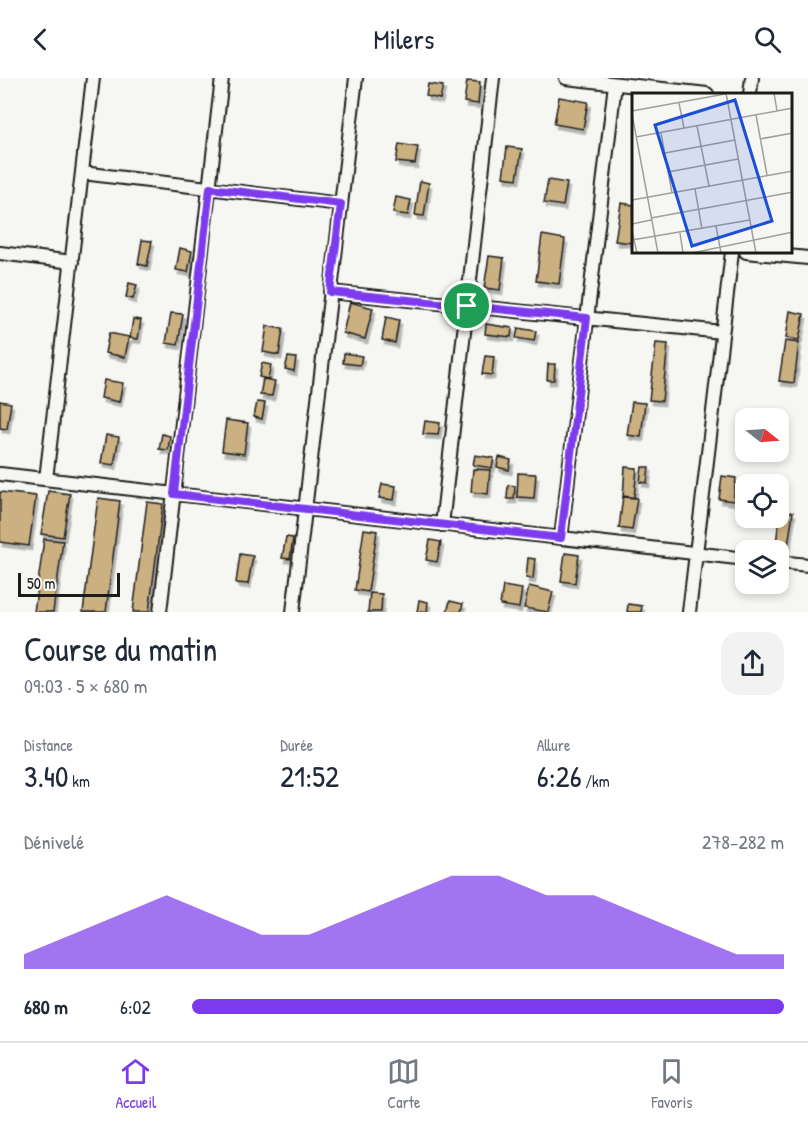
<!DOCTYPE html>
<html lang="fr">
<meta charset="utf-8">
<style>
body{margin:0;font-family:"Patrick Hand",sans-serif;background:#f2f2f3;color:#1f2937;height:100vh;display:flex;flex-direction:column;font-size:22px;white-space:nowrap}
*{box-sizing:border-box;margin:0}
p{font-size:20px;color:#747a83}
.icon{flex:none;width:33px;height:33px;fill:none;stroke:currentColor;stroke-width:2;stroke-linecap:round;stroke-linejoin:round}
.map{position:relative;height:534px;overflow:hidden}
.sheet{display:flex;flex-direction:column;background:#fff;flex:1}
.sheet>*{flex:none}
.needle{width:39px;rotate:107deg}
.fabs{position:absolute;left:735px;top:330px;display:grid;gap:12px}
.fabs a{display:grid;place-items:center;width:54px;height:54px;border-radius:12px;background:#fff;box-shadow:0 3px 9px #0003;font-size:30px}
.scale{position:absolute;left:18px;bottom:15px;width:102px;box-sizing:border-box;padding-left:6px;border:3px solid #1c1c1c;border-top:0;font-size:16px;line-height:21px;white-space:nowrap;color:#1c1c1c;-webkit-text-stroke:4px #f6f6f2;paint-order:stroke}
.pin{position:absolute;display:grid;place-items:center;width:51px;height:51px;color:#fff;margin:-26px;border:3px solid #fff;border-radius:50%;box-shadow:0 2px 6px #0007}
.round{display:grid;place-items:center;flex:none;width:63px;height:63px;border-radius:18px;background:#f2f2f3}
.head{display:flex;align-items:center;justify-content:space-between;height:102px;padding:0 24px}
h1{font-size:33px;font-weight:600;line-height:45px}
.metrics{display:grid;grid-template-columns:repeat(3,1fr);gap:9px;height:102px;padding:6px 24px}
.metrics div{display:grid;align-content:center}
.metrics b{font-size:30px;font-weight:600}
.metrics small{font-size:16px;font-weight:400}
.metrics p{font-size:16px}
.chart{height:168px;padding:12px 24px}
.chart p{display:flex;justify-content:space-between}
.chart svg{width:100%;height:108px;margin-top:6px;fill:#7c3aed;opacity:.7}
ul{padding:0 24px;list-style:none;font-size:20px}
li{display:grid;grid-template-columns:96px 72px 1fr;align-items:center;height:45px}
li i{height:15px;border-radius:8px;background:#7c3aed}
header{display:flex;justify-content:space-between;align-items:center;height:78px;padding:0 24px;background:#fff;font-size:27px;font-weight:600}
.menu{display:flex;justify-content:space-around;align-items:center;height:84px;border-top:2px solid #e0e1e3;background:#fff;font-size:16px;color:#747a83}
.menu a{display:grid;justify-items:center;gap:3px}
.menu .selected{color:#7c3aed}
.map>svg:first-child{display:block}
.building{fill:#cbb081;stroke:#1c1c1c;stroke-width:1.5;filter:url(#shadow)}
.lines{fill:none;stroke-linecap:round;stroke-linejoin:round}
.minor-casing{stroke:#1c1c1c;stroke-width:16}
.minor{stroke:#f6f6f2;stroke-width:12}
.route-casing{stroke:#fff;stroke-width:12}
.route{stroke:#7c3aed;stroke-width:8}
.inset-road{fill:none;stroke:#9f9f9c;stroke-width:1.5}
.view{fill:#1d4ed8;fill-opacity:0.15;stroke:#1d4ed8;stroke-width:3}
.inset-edge{fill:none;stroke:#1c1c1c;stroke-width:3}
</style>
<header><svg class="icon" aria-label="back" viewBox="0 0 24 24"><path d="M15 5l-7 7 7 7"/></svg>Milers<svg class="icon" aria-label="search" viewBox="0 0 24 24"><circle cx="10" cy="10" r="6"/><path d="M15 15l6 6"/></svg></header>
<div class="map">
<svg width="808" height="534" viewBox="0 0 808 534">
<defs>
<filter id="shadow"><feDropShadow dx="2.5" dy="4.5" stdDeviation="0" flood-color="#0004"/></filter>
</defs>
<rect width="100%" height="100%" fill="#f6f6f2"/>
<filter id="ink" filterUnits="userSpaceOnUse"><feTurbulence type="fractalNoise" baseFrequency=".0167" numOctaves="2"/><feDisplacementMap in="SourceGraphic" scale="12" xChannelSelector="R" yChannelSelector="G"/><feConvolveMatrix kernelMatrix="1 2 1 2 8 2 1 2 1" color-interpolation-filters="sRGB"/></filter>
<g filter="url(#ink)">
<path class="building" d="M467 3 480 4 478 26 464 24Z
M428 6 443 8 440 21 426 18Z
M559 19 588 24 583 51 554 46Z
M399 66 418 69 415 86 396 84Z
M507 69 522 71 517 101 503 99Z
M548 102 567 105 563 128 544 125Z
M420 103 429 105 424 138 415 137Z
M396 119 411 122 408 137 393 135Z
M621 125 634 127 631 165 615 163Z
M542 157 565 161 559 206 536 203Z
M142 162 152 163 147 188 138 186Z
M180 170 192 173 188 194 176 192Z
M489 178 504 180 500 212 484 210Z
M129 205 137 207 133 221 126 219Z
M350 224 373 230 365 261 343 255Z
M790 233 804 236 799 262 786 260Z
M171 235 183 236 178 267 166 265Z
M386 239 399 242 395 265 382 262Z
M133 241 141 242 138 261 130 260Z
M486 246 512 250 511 259 485 256Z
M267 248 283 251 279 277 263 274Z
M518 250 536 253 534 263 516 260Z
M109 255 129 259 125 279 105 275Z
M785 263 799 265 794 305 779 303Z
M656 265 668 266 662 323 649 322Z
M344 275 362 278 360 287 343 285Z
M485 278 494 279 492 297 482 296Z
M288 279 296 280 294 293 285 291Z
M262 285 271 287 268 301 259 299Z
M548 286H555L554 302H547Z
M263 301 275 303 272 318 260 317Z
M104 302 123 305 119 324 101 320Z
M0 323 11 325 7 351 0 350Z
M257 324 265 325 262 341 254 339Z
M632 324 645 325 641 359 627 357Z
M226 342 248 345 244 376 222 373Z
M425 343 440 345 438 357 423 356Z
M162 356 170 358 168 372 159 371Z
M106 357 119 359 114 387 101 385Z
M475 377 494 380 492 390 473 387Z
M499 379 511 382 509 392 497 389Z
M625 389 637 390 634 420 623 419Z
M642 389H649L647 405 640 404Z
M473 391 490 392 488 416 471 414Z
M518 395 536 396 534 420 517 419Z
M722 398 736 400 733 423 719 421Z
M382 406 396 408 394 422 379 420Z
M508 407 515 408 514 421H507Z
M48 413 70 416 63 459 41 456Z
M0 414 36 418 29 468 0 464Z
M623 418 637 420 632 452 619 450Z
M98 420 120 423 106 534H83Z
M147 424 163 426 149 534H133Z
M780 433 793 434 788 468 776 466Z
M364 451 377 453 368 514 355 512Z
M286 459 293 460 290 481 282 480Z
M44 461 63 463 53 534H34Z
M430 462 441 464 437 484 426 482Z
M565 475 579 477 575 505 561 503Z
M240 476 253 478 248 506 236 505Z
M528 480 535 481 533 501 526 500Z
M503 508 522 511 519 530 500 527Z
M529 508 553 514 548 534 524 530Z
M370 515 382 516 381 534H368Z
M419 522 428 524 427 534H417Z
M450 523 463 526 461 534H447Z
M628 526 642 528 641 534H627Z"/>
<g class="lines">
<defs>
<path id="minor" d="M566 0 707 16
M750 16 752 0
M82 95 341 126
M746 174 808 180
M0 175 72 184
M330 214 722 254
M0 396 746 481
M46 401 93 0
M442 447 493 0
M561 460 615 6
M778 484 808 487
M160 534 222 0
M293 534 356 0
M689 534 732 174"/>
</defs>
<use href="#minor" class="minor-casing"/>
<use href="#minor" class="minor"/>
</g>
</g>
<g class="lines" filter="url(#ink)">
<defs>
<path id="route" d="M210 110 341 126 330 214 587 240 561 460 174 416Z"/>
</defs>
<use href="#route" class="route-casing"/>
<use href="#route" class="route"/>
</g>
<g transform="translate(632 15)">
<rect width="160" height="160" fill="#f6f6f2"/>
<path class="inset-road" d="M94 0 124 160M142 0 145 18M47 10 52 35M0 18 93 1M0 21 26 160M124 22 135 82M65 33 77 93M29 40 40 100M4 44 161 15M128 46 161 40M33 60 103 47M36 79 106 66M63 96 70 136M0 107 161 78M19 125 161 99M0 131 19 127M84 133 89 160M0 138 5 160M48 140 51 160M0 147 118 127M60 160 161 139"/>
<path class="view" d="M103 7 140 128 60 153 23 32Z"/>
<rect width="160" height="160" class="inset-edge"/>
</g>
</svg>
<div class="fabs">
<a><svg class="needle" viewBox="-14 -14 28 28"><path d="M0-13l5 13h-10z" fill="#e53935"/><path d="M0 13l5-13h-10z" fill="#747a83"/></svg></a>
<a><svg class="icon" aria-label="locate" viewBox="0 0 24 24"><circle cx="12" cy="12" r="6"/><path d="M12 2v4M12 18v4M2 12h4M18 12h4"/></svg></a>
<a><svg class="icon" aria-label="layers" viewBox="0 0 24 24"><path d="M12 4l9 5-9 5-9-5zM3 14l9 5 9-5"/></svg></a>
</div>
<div class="scale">50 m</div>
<div class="pin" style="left:467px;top:228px;background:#1e9e55"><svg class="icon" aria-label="arrive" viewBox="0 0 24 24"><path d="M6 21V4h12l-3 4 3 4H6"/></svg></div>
</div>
<section class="sheet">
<div class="head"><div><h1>Course du matin</h1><p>09:03 · 5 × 680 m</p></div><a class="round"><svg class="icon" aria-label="share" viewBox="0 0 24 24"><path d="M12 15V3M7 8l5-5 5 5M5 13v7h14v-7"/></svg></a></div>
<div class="metrics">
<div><p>Distance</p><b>3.40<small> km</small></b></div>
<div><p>Durée</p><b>21:52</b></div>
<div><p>Allure</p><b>6:26<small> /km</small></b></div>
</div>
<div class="chart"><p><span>Dénivelé</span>278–282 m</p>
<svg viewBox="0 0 160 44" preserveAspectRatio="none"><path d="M0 44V38L10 30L20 22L30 14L40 22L50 30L60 30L70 22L80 14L90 6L100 6L110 14L120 14L130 22L140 30L150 38L160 38V44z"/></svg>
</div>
<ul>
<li><b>680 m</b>6:02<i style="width:100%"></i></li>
</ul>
</section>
<nav class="menu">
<a class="selected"><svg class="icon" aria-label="home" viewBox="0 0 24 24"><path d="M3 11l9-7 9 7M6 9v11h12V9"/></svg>Accueil</a>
<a><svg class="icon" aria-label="map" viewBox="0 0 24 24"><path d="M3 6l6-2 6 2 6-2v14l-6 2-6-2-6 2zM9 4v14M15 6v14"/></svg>Carte</a>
<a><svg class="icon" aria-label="saved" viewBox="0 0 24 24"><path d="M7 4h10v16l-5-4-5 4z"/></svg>Favoris</a>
</nav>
